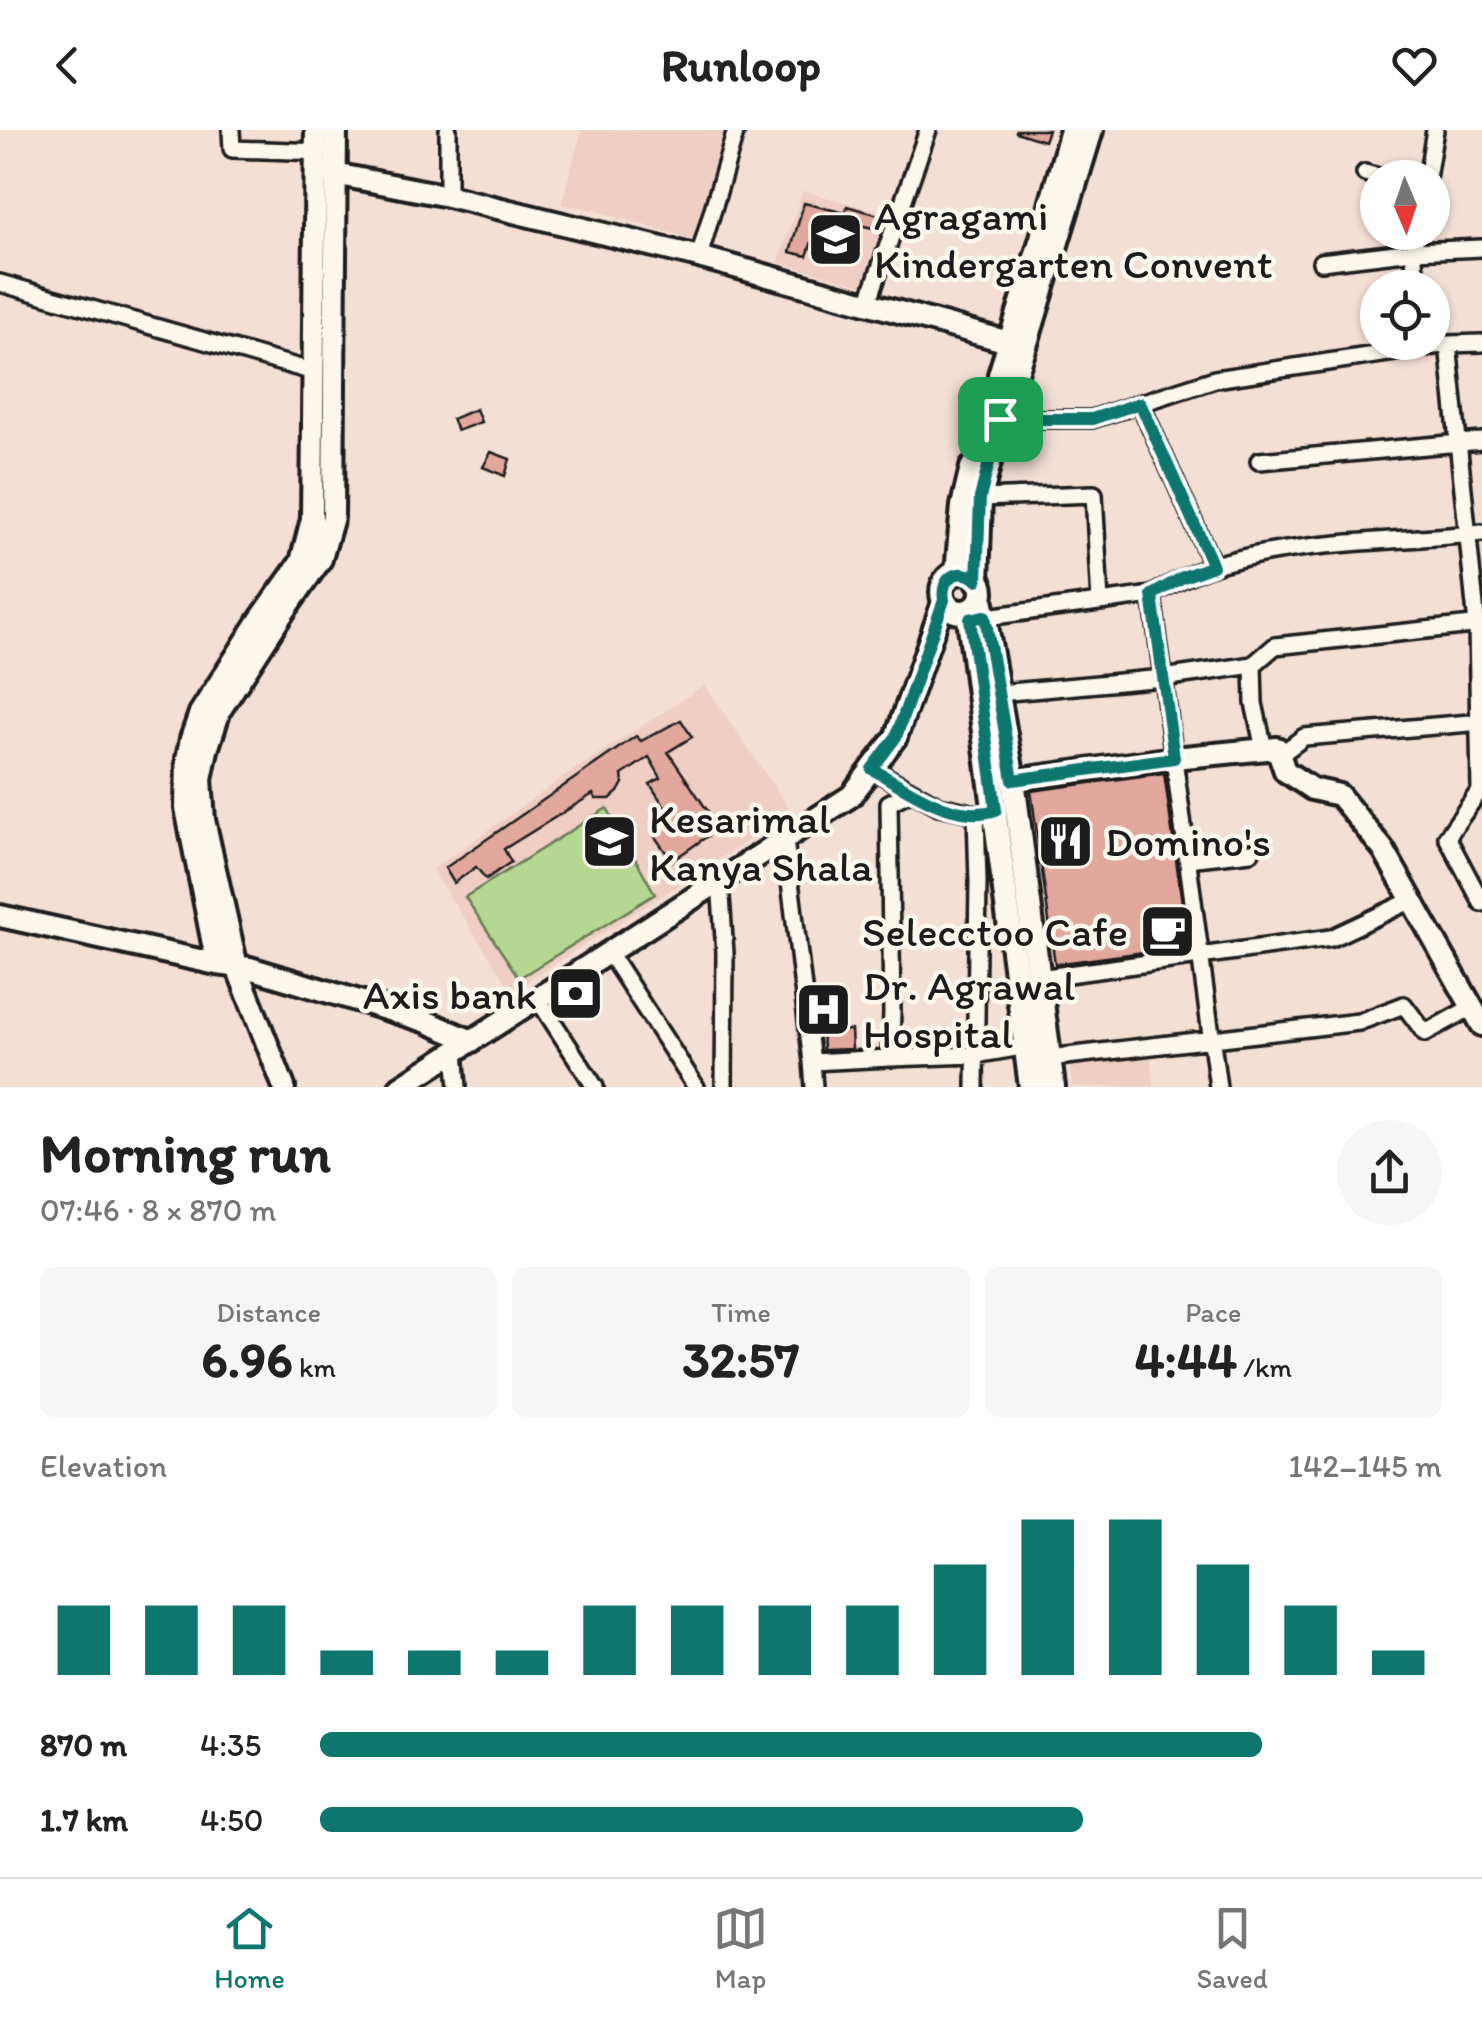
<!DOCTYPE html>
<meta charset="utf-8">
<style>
body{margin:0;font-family:Itim,sans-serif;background:#f6f6f6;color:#222;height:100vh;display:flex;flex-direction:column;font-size:38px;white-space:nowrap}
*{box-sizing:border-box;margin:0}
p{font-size:32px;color:#767676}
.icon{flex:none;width:55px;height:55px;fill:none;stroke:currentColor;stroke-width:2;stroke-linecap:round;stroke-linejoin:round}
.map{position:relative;height:957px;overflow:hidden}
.sheet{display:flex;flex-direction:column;background:#fff;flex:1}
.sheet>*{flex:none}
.needle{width:65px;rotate:178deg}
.tools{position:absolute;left:1360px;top:30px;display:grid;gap:20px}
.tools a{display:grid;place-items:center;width:90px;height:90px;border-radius:50%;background:#fff;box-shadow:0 2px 8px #0004;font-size:50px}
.pin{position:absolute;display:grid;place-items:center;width:85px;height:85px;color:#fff;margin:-42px;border-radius:20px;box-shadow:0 5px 15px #0006}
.round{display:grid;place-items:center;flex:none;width:105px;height:105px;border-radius:52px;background:#f6f6f6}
.head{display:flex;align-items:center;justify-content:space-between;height:170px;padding:0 40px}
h1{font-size:55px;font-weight:700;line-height:75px}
.figures{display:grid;grid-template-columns:repeat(3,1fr);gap:15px;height:170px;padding:10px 40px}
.figures div{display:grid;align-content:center;border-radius:15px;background:#f6f6f6;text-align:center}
.figures b{font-size:50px;font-weight:700}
.figures small{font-size:28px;font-weight:400}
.figures p{font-size:28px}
.chart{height:280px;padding:20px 40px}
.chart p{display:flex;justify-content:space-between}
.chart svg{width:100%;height:180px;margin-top:10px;stroke:#0f766e;stroke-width:6}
ul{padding:0 40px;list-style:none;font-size:32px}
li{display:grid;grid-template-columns:160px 120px 1fr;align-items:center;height:75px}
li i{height:25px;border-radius:12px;background:#0f766e}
header{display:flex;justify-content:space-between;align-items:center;height:130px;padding:0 40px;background:#fff;font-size:45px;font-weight:700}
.menu{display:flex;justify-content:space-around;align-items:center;height:140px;border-top:2px solid #e0e0e0;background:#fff;font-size:28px;color:#767676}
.menu a{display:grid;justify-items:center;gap:5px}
.menu .active{color:#0f766e}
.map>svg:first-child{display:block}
.built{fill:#efcec4}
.green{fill:#b4d792;stroke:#687a57;stroke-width:2.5}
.building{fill:#e2a89e;stroke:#1c1c1c;stroke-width:2.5}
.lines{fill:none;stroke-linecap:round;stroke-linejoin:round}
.street-casing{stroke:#1c1c1c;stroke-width:22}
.secondary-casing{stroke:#1c1c1c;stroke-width:28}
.primary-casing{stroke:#1c1c1c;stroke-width:30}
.street{stroke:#fbf7ec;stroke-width:15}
.secondary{stroke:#fbf7ec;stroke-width:20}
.primary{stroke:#fbf7ec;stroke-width:22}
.route-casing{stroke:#fff;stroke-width:20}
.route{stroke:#0f766e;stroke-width:12}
.labels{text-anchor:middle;stroke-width:9;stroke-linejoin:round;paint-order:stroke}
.poi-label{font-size:42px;fill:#1c1c1c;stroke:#fbf7ec;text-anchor:start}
</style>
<header><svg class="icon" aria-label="back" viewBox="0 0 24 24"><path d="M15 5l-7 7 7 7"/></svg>Runloop<svg class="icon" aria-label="heart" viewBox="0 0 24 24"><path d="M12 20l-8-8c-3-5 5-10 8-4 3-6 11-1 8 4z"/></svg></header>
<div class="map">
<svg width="1482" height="957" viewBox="0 0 1482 957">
<rect width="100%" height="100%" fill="#f4dfd5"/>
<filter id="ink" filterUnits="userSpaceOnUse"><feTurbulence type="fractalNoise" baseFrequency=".01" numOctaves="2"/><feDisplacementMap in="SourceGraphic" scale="20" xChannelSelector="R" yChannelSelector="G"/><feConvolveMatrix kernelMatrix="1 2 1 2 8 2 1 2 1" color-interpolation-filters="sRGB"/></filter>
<g filter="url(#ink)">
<path class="built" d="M582 0H744L706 113 589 79 561 74Z
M803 61 893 85 867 156 778 132Z
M705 555 792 683 512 861 432 740 568 644Z
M1150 921 1154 957H1072L1070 934Z"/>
<path class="green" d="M607 678 655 764 519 848 465 767Z"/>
<path class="building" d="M1016 0H1048L1044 11 1016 2Z
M804 73 845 83 847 76 886 87 881 100 860 95 856 107 817 97 807 126 790 122Z
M476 279 481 292 457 301 452 289Z
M491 322 510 329 505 346 483 337Z
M681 590 692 607 668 622 719 698 672 731 653 704 673 690 650 654 661 648 649 627 622 645 623 653 618 662 610 669H596L593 664 504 719 511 732 486 749 476 737 454 753 445 738 636 606 641 611Z
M1164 643 1188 816 1055 834 1031 661Z
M832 867 834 901 851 900 852 919 823 920 822 891H818L816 868Z"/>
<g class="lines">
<defs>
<path id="street" d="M231 0 232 19 322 22
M448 0V66
M1365 43 1382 48
M1427 48 1435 0
M1417 102 1413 121 1417 158
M699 127 736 0
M1321 132 1413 121 1482 118
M0 153 314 242
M868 173 928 0
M1448 214 1477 495 1480 660 1447 707 1482 773
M1140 273 1213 436
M1000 289H1092L1215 249 1448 214 1482 213
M1259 331 1482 311
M980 368 1094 364 1100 472
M1152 465C1174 452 1197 440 1222 433 1306 410 1396 412 1482 403
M979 488 1152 465 1218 957
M1253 535 1275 516 1482 494
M999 563 1163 548 1253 535 1254 573 1264 619
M1280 625 1304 607 1482 592
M872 639 939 676 976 684 978 752 975 957
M912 661 889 673 892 883 890 928 975 925 1027 916 1049 928 1359 892 1404 875 1425 903 1472 877
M785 710 812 932
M1187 729 1251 722
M720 752 725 823 724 957
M609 823 696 957
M1039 848 1331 808 1412 770
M538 869 595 957
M455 922 458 957
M814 957 812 932 890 928"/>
<path id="secondary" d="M324 42 448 66 699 127 1023 216
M1013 650 1174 628 1277 618 1285 641 1312 659 1339 665 1383 719 1482 895
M0 786 217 834 250 838 425 891 472 911
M217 834 186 678 187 629 191 609 200 583 261 488 301 432 312 389 316 0
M284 957 237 837 204 690 201 649 207 620 220 580 281 486 321 429 333 387 336 0
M400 957 851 666 896 607 944 470"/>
<path id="primary" d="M1000 245 1042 108 1072 0
M942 462a20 20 0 1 1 40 0a20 20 0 1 1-40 0Z
M957 443 963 376 972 338
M977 450 980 368 1000 289 1025 216 1091 0
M981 468 1013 650 1053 957
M968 481 1031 957"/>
</defs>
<use href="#street" class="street-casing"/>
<use href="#secondary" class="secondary-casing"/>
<use href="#primary" class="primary-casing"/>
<use href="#street" class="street"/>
<use href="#secondary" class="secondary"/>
<use href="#primary" class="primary"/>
</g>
</g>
<g class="lines" filter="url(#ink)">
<defs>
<path id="route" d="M1140 273 1213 436 1183 447 1152 465 1174 628 1013 650 985 486 970 489 996 680C953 694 908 659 872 639L896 607 944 470C940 447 959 436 977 450L980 368 1000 289H1092Z"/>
</defs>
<use href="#route" class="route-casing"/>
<use href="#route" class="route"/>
</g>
<defs>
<symbol id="school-square" viewBox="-11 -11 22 22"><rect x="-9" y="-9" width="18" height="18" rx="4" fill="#1c1c1c" stroke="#fbf7ec"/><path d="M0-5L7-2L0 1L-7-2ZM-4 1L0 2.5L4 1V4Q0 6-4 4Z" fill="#fff"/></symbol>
<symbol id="restaurant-square" viewBox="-11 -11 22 22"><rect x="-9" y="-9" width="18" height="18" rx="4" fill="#1c1c1c" stroke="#fbf7ec"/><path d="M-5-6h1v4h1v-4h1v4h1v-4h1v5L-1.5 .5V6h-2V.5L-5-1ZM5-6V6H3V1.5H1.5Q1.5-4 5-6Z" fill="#fff"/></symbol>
<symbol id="cafe-square" viewBox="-11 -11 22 22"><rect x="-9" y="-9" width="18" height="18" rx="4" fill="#1c1c1c" stroke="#fbf7ec"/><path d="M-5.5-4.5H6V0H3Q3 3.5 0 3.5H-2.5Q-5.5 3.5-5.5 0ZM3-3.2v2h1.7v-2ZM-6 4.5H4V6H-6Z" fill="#fff"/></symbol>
<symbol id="bank-square" viewBox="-11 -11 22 22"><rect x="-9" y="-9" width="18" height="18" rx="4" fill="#1c1c1c" stroke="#fbf7ec"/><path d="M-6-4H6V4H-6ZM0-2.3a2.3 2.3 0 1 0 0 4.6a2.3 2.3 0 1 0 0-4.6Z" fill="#fff"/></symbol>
<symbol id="hospital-square" viewBox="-11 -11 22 22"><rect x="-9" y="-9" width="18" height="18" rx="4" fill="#1c1c1c" stroke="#fbf7ec"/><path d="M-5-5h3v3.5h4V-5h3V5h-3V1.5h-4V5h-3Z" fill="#fff"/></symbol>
</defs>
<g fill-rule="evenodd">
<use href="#school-square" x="804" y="78" width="63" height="63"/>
<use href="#restaurant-square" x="1034" y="680" width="63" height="63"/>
<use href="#school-square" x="578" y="680" width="63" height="63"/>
<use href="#cafe-square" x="1136" y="770" width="63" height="63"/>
<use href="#bank-square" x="544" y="832" width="63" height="63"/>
<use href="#hospital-square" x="792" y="848" width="63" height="63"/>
</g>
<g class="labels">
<g class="poi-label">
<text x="874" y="100">Agragami<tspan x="874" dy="48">Kindergarten Convent</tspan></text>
<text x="649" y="703">Kesarimal<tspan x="649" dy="48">Kanya Shala</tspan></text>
<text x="1105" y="726">Domino's</text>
<text x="1128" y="816" text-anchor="end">Selecctoo Cafe</text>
<text x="863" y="870">Dr. Agrawal<tspan x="863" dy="48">Hospital</tspan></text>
<text x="537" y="879" text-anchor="end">Axis bank</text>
</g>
</g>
</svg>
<div class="tools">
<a><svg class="needle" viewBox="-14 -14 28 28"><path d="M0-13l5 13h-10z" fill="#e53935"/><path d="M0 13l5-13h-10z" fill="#767676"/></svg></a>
<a><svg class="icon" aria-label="locate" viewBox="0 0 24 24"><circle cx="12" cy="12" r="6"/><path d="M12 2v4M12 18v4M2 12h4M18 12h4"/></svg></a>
</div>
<div class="pin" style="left:1000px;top:289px;background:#1e9e55"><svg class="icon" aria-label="arrive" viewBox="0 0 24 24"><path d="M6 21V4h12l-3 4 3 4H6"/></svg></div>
</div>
<section class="sheet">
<div class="head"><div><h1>Morning run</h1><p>07:46 · 8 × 870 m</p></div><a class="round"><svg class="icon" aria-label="share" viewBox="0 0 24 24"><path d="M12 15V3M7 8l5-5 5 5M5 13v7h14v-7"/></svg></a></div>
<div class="figures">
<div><p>Distance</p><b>6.96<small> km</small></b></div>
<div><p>Time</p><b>32:57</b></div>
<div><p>Pace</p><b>4:44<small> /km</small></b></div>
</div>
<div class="chart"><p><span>Elevation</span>142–145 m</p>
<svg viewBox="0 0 160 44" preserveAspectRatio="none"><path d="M5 44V27M15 44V27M25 44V27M35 44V38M45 44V38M55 44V38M65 44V27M75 44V27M85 44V27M95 44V27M105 44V17M115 44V6M125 44V6M135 44V17M145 44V27M155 44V38"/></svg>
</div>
<ul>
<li><b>870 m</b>4:35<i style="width:84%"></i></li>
<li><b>1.7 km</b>4:50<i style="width:68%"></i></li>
</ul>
</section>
<nav class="menu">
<a class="active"><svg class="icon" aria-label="home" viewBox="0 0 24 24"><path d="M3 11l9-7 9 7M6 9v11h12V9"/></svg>Home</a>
<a><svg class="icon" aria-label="map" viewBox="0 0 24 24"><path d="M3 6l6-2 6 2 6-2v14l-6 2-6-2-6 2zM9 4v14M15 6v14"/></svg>Map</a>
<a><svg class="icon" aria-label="saved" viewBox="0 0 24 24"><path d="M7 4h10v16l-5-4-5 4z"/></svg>Saved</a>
</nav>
